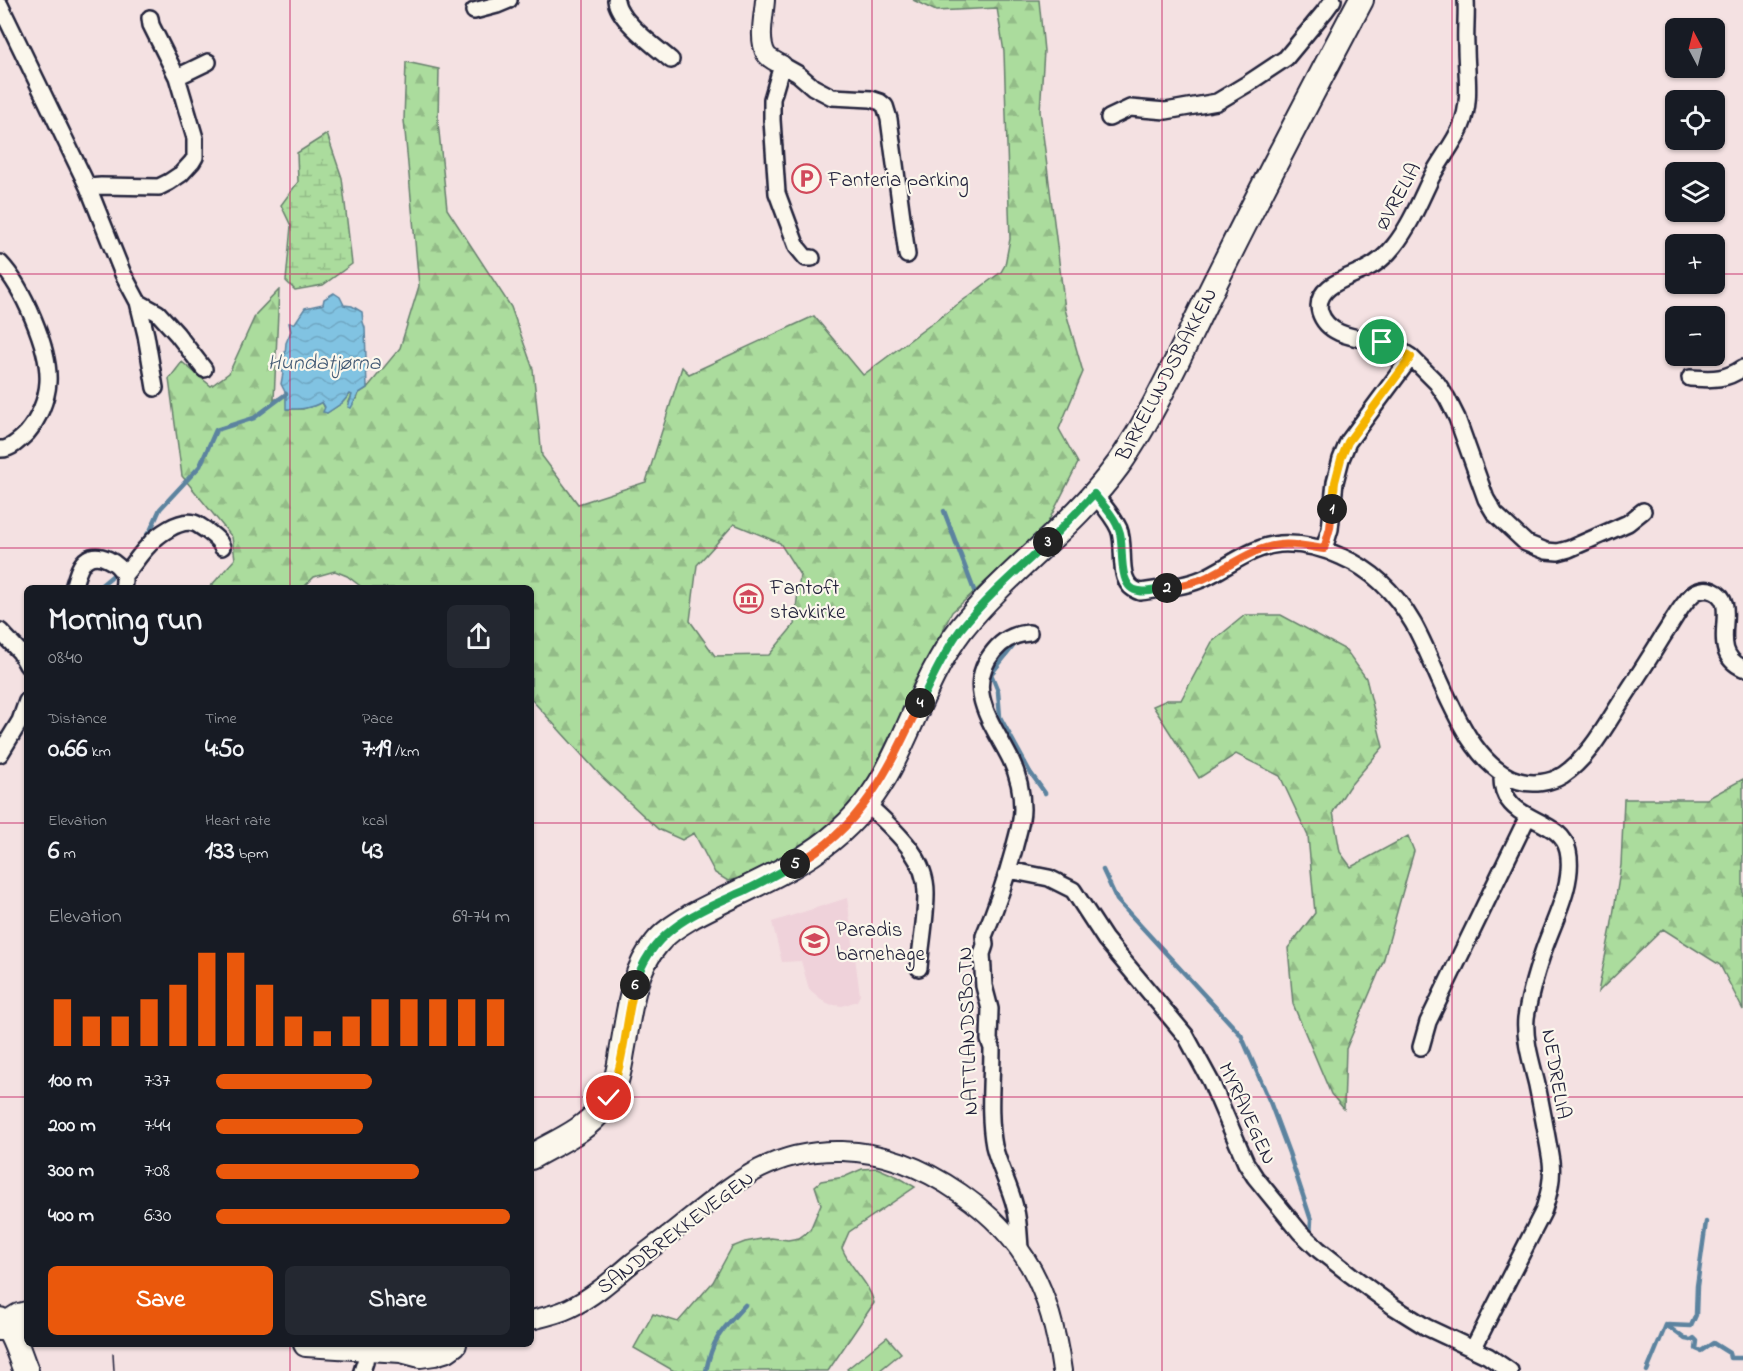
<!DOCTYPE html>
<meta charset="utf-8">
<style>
body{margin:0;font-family:"Indie Flower",sans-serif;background:#242831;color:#f1f3f6;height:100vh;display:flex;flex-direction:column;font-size:22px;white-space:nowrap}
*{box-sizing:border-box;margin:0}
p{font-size:20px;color:#9ea1a6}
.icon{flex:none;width:33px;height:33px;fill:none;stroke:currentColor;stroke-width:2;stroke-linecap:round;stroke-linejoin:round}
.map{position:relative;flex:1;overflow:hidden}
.sheet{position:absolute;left:24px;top:585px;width:510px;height:762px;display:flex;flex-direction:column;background:#171b24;border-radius:9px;box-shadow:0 2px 4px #0004}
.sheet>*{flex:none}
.needle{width:39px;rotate:353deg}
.buttons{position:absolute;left:1665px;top:18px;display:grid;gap:12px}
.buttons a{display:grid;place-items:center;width:60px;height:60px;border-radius:9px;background:#171b24;box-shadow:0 2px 4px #0004;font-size:30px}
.pin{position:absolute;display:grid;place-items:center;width:51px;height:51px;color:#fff;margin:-26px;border:3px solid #fff;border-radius:50%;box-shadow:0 2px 6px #0007}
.km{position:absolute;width:30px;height:30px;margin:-15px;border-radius:50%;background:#222;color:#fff;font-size:16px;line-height:30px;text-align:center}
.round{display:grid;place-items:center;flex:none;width:63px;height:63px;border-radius:9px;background:#242831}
.headline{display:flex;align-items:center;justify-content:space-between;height:102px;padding:0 24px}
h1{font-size:33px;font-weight:700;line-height:45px}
.stats{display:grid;grid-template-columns:repeat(3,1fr);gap:9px;height:102px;padding:6px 24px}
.stats div{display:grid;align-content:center}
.stats b{font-size:26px;font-weight:700}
.stats small{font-size:16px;font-weight:400}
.stats p{font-size:16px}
.chart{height:168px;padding:12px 24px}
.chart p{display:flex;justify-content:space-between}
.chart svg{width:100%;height:108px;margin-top:6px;stroke:#ea580c;stroke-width:6}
.cta{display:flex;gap:12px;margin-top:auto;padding:12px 24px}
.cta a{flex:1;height:69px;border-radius:9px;background:#ea580c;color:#fff;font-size:24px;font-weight:700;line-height:69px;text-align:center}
.cta a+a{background:#242831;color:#f1f3f6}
ul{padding:0 24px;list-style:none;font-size:20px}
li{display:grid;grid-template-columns:96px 72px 1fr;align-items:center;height:45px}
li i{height:15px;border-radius:8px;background:#ea580c}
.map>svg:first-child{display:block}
.built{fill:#efd2da}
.forest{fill:url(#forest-firs);stroke:#667f6c;stroke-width:1.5;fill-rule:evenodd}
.wetland{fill:url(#wetland-marsh);stroke:#667f6c;stroke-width:1.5}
.garden{fill:#abdc9d;stroke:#667f6c;stroke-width:1.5}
.water{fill:url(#water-waves);stroke:#5b839f;stroke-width:1.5}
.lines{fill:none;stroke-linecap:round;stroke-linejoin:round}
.stream{stroke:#5b839f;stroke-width:4.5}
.minor-casing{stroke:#22223b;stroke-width:20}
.tertiary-casing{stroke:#22223b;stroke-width:22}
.primary-casing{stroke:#22223b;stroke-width:28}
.minor{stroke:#fbf7ec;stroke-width:15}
.tertiary{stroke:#fbf7ec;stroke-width:18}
.primary{stroke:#fbf7ec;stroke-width:24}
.tram{stroke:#22223b;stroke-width:1.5}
.split-1-casing{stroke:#fff;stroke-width:12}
.split-2-casing{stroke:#fff;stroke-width:12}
.split-3-casing{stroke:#fff;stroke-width:12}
.split-4-casing{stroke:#fff;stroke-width:12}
.split-5-casing{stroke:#fff;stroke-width:12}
.split-6-casing{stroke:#fff;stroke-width:12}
.split-7-casing{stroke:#fff;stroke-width:12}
.split-1{stroke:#f5b400;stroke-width:8}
.split-2{stroke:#f0652b;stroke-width:8}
.split-3{stroke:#22a559;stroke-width:8}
.split-4{stroke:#22a559;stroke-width:8}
.split-5{stroke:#f0652b;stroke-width:8}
.split-6{stroke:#22a559;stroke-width:8}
.split-7{stroke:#f5b400;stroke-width:8}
.grid{fill:none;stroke:#c2185b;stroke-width:1.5;stroke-opacity:0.55}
.labels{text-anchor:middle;stroke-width:4.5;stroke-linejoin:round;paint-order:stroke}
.poi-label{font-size:21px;fill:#22223b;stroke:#fbf7ec;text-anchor:start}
.street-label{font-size:21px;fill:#22223b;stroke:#fbf7ec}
.water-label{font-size:22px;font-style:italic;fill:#435a75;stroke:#fbf7ec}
</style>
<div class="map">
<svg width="1743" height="1371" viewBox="0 0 1743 1371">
<defs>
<pattern id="forest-firs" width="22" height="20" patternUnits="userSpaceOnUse" patternTransform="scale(1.5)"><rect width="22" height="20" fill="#abdc9d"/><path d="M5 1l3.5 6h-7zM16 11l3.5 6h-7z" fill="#93bc88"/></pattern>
<pattern id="wetland-marsh" width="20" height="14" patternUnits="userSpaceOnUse" patternTransform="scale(1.5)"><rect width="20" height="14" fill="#abdc9d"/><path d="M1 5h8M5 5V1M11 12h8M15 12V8" fill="none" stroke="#93bc88"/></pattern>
<pattern id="water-waves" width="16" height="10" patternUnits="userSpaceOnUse" patternTransform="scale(1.5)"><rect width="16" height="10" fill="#81c3e2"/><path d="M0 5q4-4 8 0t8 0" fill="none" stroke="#6fa7c3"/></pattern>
</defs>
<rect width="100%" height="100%" fill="#f4e1e2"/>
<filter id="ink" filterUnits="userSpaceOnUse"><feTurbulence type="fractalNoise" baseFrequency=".0167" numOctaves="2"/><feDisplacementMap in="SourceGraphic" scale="12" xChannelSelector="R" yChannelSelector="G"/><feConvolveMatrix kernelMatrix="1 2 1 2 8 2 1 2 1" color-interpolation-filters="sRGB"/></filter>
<g filter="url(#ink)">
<path class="built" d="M847 898 860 995 857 1001 842 1006 827 1004 809 989 801 961 782 962 772 922Z"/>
<path class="forest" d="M913 0H1039L1044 51 1040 111 1065 309 1083 372 1059 429 1078 463 1045 528 952 612 863 790 827 828 802 847 768 866 743 877 728 881 715 873 694 833 682 840 658 829 602 777 531 699V588H363L347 576 335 571 314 577 303 588H209L235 559 232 537 182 476 169 379 182 362 211 386 229 373 256 314 279 290 274 400 286 394 287 409H303L322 402 327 413 342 403 350 394 352 395 349 402 357 399 359 393 367 388 400 348 419 286 404 120 406 62 439 69 438 122 447 209 511 307 533 369 542 456 578 504 646 482 682 367 689 374 814 316 863 375 1001 272 1005 265 1010 239 1004 52 997 8 936 11ZM734 524 780 543 800 575 794 625 769 655 715 656 690 621 697 565Z
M1245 615H1281L1346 650 1366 678 1383 747 1348 788 1333 812 1340 852 1351 867 1408 836 1414 851 1383 962 1346 1049 1344 1109 1331 1094 1293 1004 1288 948 1315 913 1308 836 1280 776 1236 754 1199 778 1153 706 1167 700H1181L1212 642Z
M1743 779V1010L1720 965 1663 929 1598 992 1611 928 1621 865 1624 799H1707Z
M877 1168 898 1177 915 1187 849 1232 842 1248C850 1269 869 1281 874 1303L828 1371H674L634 1348 653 1314 678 1322 713 1282 732 1247 745 1242 761 1239 771 1238 788 1240 799 1238 810 1230 821 1204 815 1186 821 1181 844 1177 862 1169Z"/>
<path class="wetland" d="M327 134 342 178 352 264 323 285 295 290 286 281 291 226 281 205 298 182 297 153Z"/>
<path class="garden" d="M887 1337 901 1353 879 1371H849L847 1369Z"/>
<path class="water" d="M334 293 340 297 344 305 352 306 362 312 363 322 365 328 367 388 359 393 351 408 348 407 352 395 350 394 342 403 327 413 323 412 325 407 322 402C311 409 299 409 286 409V394L281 384 283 373 280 365 285 354 286 343 291 331 289 323H295L305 308 323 304 324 299Z"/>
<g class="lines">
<path class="stream" d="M944 511 975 593
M144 539 151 529 160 509 200 466 216 430 254 418 286 394
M98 588 117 572
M1018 640 991 674 998 691 1000 717 1030 772 1045 793
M1103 870 1117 900 1241 1035 1270 1102 1289 1153 1311 1220 1310 1236
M1668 1325 1691 1326 1696 1315 1697 1286 1706 1222
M706 1371C713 1337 722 1330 745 1305
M1647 1371 1666 1325 1685 1339 1691 1340 1694 1338 1697 1341 1696 1349 1701 1351 1713 1343 1729 1353 1730 1358H1743"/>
<defs>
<path id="minor" d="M616 0C618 20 656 47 671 60
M0 5 88 187 123 274 138 302 146 335 155 388
M474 11 497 5 509 0
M177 77 208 62
M1109 118 1130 108 1166 111 1217 102 1247 84 1286 58 1325 11 1333 0
M88 187 101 186 159 187 169 182 181 174 192 162 195 157V138L177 77 151 25 150 18
M812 258H806L797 247 777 193 772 120V99L782 65 798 74 813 87 832 97 871 99 880 102 885 106 889 119 907 255
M0 263C23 287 50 349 48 382 47 400 38 420 27 433 20 440 10 450 0 449
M138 302 158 313 177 334 204 369
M1411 357C1404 353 1398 348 1391 345 1369 337 1329 341 1320 312 1313 286 1350 277 1366 269 1376 264 1387 255 1394 246 1410 226 1420 201 1431 178 1440 160 1453 145 1461 127 1472 101 1466 73 1466 46 1465 30 1467 15 1466 0
M1690 378C1711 379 1724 381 1743 368
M1094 494C1103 505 1113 516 1119 529 1127 549 1114 584 1140 592 1160 589 1183 587 1202 579 1227 568 1252 546 1280 544 1301 543 1323 548 1342 557 1373 570 1396 594 1413 623 1439 668 1464 766 1519 781 1533 785 1550 783 1563 775 1587 759 1604 729 1619 705 1634 682 1649 659 1663 636 1672 623 1680 606 1692 595 1697 590 1706 588 1713 591 1743 603 1704 651 1743 668
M1324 549 1330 529 1335 482 1341 459 1348 442 1411 357 1437 383 1447 398 1457 418 1486 499 1495 514 1526 543 1546 551 1558 552 1569 549 1628 523 1643 511
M124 575C133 566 139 555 148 546 157 535 179 519 194 523 198 524 202 528 206 530 212 535 219 539 222 547
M73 588C76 579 79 564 87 559 99 551 119 563 123 574 125 579 124 583 123 588
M0 631 20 652 27 665
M0 754 20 721 27 701
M866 803C891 828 927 855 926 894 926 918 921 943 919 968
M1009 870 1049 878 1073 890 1105 939 1186 1036 1211 1082 1246 1163 1255 1177 1300 1232 1319 1250 1351 1275 1394 1307 1426 1327 1488 1356 1510 1371
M1421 1047 1428 1022 1528 816
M1020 1249C1019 1235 1019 1221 1015 1207 1010 1186 999 1167 994 1146 988 1114 992 1080 992 1048L989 1040 990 1009 984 986 982 954 985 945 984 936C996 908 1006 879 1014 849 1017 836 1022 823 1022 809 1022 793 1018 775 1011 760 994 725 962 689 994 651 1003 640 1015 634 1029 633
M1473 1349 1543 1212C1549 1194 1553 1179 1551 1161 1547 1135 1542 1110 1537 1085 1532 1064 1524 1040 1526 1018 1529 996 1536 973 1543 952 1553 922 1575 883 1568 851 1562 821 1519 822 1506 796 1502 789 1502 781 1502 773
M362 1371 365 1362 367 1348"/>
<path id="tertiary" d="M765 0C764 16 758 39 766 54 769 59 777 62 782 65
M531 1320C544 1317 558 1314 570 1308 593 1297 612 1280 632 1263 650 1249 668 1236 686 1221 736 1181 773 1149 842 1151 886 1152 924 1168 960 1193 1027 1239 1051 1292 1062 1371"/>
<path id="primary" d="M531 1157C556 1142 584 1132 602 1108 615 1092 619 1072 622 1052 629 1016 631 973 656 944 665 932 679 924 692 916 769 875 840 856 886 774 912 727 928 672 961 629 1008 570 1073 527 1118 465 1125 456 1131 445 1137 436 1163 393 1184 346 1206 301 1256 199 1308 100 1361 0
M0 1320C14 1331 19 1355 26 1371
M0 1328 19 1316 27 1314
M306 1344 401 1350 420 1355 434 1353 447 1349 454 1344"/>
</defs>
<use href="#minor" class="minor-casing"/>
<use href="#tertiary" class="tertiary-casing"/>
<use href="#primary" class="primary-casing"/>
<use href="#minor" class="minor"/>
<use href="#tertiary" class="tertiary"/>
<use href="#primary" class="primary"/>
<path class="tram" d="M113 1354 114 1371"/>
</g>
</g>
<g class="lines" filter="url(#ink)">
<defs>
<path id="split-1" d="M1332 509 1335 482 1341 459 1348 442 1411 357 1394 346 1382 342"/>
<path id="split-2" d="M1167 588C1180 585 1191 584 1203 579 1228 568 1251 548 1279 545 1294 543 1310 547 1324 549L1330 528 1332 509"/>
<path id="split-3" d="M1048 542 1094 494C1104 506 1116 518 1120 533 1124 548 1117 589 1139 591 1148 593 1158 589 1167 588"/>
<path id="split-4" d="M920 703C932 679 944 652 960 630 985 598 1018 570 1048 542"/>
<path id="split-5" d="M795 864C861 830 890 767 920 703"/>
<path id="split-6" d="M635 985C651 928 698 912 746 890 763 882 779 873 795 864"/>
<path id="split-7" d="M609 1098C625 1062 625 1023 635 985"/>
</defs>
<use href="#split-1" class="split-1-casing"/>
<use href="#split-2" class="split-2-casing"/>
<use href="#split-3" class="split-3-casing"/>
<use href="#split-4" class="split-4-casing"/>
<use href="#split-5" class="split-5-casing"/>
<use href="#split-6" class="split-6-casing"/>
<use href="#split-7" class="split-7-casing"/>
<use href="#split-1" class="split-1"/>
<use href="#split-2" class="split-2"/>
<use href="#split-3" class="split-3"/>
<use href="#split-4" class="split-4"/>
<use href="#split-5" class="split-5"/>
<use href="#split-6" class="split-6"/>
<use href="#split-7" class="split-7"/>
</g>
<path class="grid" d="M290 0V588M581 0V1371M872 0V1371M1162 0V1371M1452 0V1371M0 274H1676M1714 274H1743M0 548H1743M0 823H27M531 823H1743M0 1097H27M531 1097H1743M290 1344V1371"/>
<defs>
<symbol id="parking-ring" viewBox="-11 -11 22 22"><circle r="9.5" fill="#fbf7ec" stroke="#d1495b" stroke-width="1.5"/><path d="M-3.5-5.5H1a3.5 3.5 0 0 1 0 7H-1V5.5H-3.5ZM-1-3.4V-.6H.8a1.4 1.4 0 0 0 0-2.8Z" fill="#d1495b"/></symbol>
<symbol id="museum-ring" viewBox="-11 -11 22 22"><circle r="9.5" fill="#fbf7ec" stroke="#d1495b" stroke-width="1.5"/><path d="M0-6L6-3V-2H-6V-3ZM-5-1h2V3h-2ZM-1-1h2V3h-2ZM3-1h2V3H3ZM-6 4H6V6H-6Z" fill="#d1495b"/></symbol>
<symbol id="school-ring" viewBox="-11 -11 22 22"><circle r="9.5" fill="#fbf7ec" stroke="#d1495b" stroke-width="1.5"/><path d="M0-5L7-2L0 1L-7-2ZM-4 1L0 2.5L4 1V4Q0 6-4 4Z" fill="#d1495b"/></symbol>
</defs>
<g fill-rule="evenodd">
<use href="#parking-ring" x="790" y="162" width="33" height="33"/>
<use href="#museum-ring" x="732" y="582" width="33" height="33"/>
<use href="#school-ring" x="798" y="924" width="33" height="33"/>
</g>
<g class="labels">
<g class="poi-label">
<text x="828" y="186">Fanteria parking</text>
<text x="770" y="594">Fantoft<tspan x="770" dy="24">stavkirke</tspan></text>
<text x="836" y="936">Paradis<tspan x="836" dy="24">barnehage</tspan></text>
</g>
<g class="street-label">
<text transform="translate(1397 196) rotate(-61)" y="7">ØVRELIA</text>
<text transform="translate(1166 374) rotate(-62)" y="7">BIRKELUNDSBAKKEN</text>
<text transform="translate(967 1031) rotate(-92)" y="7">NATTLANDSBOTN</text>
<text transform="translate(1557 1074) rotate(80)" y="7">NEDRELIA</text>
<text transform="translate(1248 1113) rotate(65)" y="7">MYRAVEGEN</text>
<text transform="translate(675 1232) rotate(-37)" y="7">SANDBREKKEVEGEN</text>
</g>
<g class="water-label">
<text x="324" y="369">Hundatjørna</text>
</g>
</g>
</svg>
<div class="buttons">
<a><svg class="needle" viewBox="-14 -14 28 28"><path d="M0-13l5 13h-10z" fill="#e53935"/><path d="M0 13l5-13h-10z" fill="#9ea1a6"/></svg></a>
<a><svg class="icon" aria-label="locate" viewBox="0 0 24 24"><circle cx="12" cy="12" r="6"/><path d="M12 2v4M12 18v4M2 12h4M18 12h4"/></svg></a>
<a><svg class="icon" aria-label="layers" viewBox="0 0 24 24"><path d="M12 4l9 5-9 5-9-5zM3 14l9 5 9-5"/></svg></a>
<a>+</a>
<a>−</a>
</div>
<div class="pin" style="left:1382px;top:342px;background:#1e9e55"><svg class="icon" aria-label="arrive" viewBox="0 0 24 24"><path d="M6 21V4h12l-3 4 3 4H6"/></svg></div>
<div class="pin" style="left:609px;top:1098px;background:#d93025"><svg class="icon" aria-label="check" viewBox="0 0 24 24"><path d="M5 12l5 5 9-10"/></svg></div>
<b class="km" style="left:1332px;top:509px">1</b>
<b class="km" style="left:1167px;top:588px">2</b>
<b class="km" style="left:1048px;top:542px">3</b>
<b class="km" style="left:920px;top:703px">4</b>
<b class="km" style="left:795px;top:864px">5</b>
<b class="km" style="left:635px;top:985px">6</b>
<section class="sheet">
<div class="headline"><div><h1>Morning run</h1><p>08:40</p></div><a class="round"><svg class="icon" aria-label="share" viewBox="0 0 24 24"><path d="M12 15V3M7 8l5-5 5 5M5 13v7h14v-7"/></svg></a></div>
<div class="stats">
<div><p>Distance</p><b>0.66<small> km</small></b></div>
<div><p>Time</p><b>4:50</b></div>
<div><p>Pace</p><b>7:19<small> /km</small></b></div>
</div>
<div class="stats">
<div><p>Elevation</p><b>6<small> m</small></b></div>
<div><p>Heart rate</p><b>133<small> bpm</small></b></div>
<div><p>kcal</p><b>43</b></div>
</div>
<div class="chart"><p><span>Elevation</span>69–74 m</p>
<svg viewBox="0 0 160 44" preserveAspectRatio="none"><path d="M5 44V25M15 44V32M25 44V32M35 44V25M45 44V19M55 44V6M65 44V6M75 44V19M85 44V32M95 44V38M105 44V32M115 44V25M125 44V25M135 44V25M145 44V25M155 44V25"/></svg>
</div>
<ul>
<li><b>100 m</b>7:37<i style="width:53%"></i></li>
<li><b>200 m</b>7:44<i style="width:50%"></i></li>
<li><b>300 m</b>7:08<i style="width:69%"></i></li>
<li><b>400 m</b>6:30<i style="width:100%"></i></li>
</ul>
<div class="cta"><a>Save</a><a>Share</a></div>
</section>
</div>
